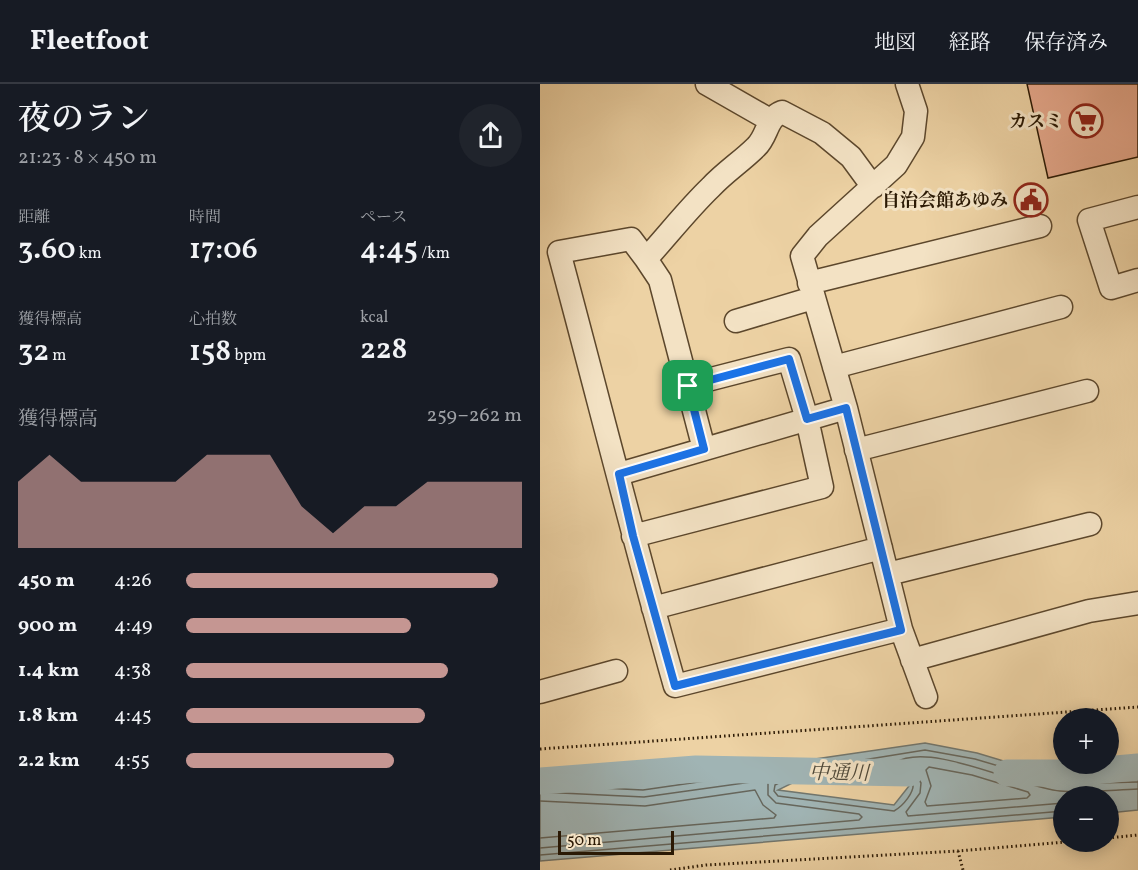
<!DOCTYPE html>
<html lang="ja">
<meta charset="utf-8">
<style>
body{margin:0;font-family:Vollkorn,"Noto Serif JP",serif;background:#20242c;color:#f1f3f6;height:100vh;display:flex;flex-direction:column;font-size:22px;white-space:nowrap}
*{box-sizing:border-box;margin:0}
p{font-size:20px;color:#9ea1a6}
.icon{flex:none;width:33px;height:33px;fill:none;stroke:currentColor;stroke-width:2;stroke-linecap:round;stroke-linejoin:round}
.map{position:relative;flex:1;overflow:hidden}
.sheet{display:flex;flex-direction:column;background:#171b24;width:540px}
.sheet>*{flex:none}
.buttons{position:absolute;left:513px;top:624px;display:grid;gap:12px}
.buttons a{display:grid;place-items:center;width:66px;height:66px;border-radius:50%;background:#171b24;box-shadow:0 3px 15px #0003;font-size:30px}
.scale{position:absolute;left:18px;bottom:15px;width:116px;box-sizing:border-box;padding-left:6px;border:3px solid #2b1904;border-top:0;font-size:16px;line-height:21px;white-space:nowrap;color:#2b1904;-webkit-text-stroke:4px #f3e2c4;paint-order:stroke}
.pin{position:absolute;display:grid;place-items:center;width:51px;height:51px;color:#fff;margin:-26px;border-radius:12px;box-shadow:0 3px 9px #0006}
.round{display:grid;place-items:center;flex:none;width:63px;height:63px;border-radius:32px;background:#20242c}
.head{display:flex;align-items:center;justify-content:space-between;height:102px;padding:0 18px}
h1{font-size:33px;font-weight:600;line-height:45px}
.figures{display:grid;grid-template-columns:repeat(3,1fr);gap:9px;height:102px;padding:6px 18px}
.figures div{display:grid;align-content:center}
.figures b{font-size:30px;font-weight:600}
.figures small{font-size:16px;font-weight:400}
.figures p{font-size:16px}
.chart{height:168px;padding:12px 18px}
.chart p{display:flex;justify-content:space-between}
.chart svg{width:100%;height:108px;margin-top:6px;fill:#c59692;opacity:.7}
ul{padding:0 18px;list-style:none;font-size:20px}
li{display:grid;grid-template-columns:96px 72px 1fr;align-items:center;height:45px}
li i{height:15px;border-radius:8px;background:#c59692}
header{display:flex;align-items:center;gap:36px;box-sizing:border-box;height:84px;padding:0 30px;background:#171b24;border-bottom:2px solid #363941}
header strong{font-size:28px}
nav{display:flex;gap:33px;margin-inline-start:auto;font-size:21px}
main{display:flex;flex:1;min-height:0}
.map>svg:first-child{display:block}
.water{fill:#a0b4b4;stroke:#71766e;stroke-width:1.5;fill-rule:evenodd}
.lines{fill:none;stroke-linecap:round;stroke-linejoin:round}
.shore{stroke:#66665c;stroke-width:1.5}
.river{stroke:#a0b4b4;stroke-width:27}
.building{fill:#e7a98d;stroke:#2b1904;stroke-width:1.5}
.minor-casing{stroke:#5c472c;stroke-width:25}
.path{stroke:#2b1904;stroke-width:3;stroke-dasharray:1.5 3;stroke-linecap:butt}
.minor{stroke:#f3e2c4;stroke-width:22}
.route-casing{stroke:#fff;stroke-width:12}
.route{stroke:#1a73e8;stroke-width:8}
.labels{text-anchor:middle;stroke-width:6;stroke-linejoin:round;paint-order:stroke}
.poi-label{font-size:18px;font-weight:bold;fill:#2b1904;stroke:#f3e2c4;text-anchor:end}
.water-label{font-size:20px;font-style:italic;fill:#4e4839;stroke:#f3e2c4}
</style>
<header>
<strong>Fleetfoot</strong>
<nav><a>地図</a><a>経路</a><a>保存済み</a></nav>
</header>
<main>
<section class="sheet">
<div class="head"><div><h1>夜のラン</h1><p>21:23 · 8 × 450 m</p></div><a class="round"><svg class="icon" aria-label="share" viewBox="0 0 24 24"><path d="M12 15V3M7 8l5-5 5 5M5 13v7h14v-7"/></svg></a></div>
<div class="figures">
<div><p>距離</p><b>3.60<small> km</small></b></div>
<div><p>時間</p><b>17:06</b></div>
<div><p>ペース</p><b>4:45<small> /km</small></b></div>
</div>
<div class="figures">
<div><p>獲得標高</p><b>32<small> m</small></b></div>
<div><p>心拍数</p><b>158<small> bpm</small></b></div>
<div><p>kcal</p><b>228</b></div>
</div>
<div class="chart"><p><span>獲得標高</span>259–262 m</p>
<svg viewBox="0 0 160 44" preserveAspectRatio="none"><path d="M0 44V17L10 6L20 17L30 17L40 17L50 17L60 6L70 6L80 6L90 27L100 38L110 27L120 27L130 17L140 17L150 17L160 17V44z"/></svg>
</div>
<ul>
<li><b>450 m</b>4:26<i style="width:93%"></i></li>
<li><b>900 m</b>4:49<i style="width:67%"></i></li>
<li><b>1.4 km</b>4:38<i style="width:78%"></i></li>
<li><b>1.8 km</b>4:45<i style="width:71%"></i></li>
<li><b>2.2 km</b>4:55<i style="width:62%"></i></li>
</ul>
</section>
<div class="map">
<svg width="598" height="786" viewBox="0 0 598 786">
<rect width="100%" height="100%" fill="#edd2a4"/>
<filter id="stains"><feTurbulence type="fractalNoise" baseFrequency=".00333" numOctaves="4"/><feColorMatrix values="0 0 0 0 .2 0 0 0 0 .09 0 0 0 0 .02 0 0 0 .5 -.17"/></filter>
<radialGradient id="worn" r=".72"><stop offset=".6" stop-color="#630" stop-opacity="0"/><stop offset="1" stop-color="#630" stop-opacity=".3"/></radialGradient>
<path class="water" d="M385 659 437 669 520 694 598 692V726L569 729 568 712H524L523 733 0 777V695L103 700ZM297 677 369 701V702L354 721 238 706Z"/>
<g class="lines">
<path class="shore" d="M389 683 432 691 488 708 490 711 487 714 387 722 385 718 391 702 386 686Z
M0 701 103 706 256 684 258 686V689L235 701 234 707 238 712 354 727C363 722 375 708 373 698L324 680 323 676 385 666 435 675 519 700 598 698
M0 708 104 713 225 696 228 699V711L236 719 319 730 322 733 319 736 0 764
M0 717 105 722 215 706 223 721 236 731 234 734 0 754
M524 719 368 732 366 728 380 709 381 699 375 689 356 683 355 679C389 656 481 704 520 707 545 709 572 706 598 705
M0 771 524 727"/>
<path class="river" d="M467 689H531L598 683
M0 697 156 685 369 689"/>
</g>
<path class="building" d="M487 0H598V73L508 94Z"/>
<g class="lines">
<defs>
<path id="minor" d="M167 0 230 36
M367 0 376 27 373 53 356 81 278 152 262 172 306 324 361 545 386 613
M333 103 311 73 282 49 242 28C226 34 228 52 216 63 202 77 185 88 171 103 148 125 128 151 106 175L91 155 19 168C58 313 94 458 135 602L361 545
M598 123 549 136 571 204 598 196
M106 175 120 196 164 365
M269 199 500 142
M196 237 273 214
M294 283 521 223
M316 366 547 307
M79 390 306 324
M93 452 282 403 267 335 249 275 148 301
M348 490 550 440
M113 524 341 464
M372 576 549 527 598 519
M0 608 76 587"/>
</defs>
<use href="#minor" class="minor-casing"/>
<path class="path" d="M0 665 598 623
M568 754 598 751
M418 767 423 786
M130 786 166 781 418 767 525 758"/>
<use href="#minor" class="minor"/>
</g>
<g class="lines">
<defs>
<path id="route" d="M249 275 267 335 306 324 361 546 135 602 93 452 79 390 164 365 148 302Z"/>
</defs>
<use href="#route" class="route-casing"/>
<use href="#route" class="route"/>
</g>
<defs>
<symbol id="supermarket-ring" viewBox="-11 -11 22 22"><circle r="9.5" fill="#f3e2c4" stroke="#8f2418" stroke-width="1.5"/><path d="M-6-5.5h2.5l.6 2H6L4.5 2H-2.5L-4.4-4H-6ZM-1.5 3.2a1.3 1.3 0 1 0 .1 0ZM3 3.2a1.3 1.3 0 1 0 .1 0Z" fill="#8f2418"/></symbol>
<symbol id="civic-ring" viewBox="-11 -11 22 22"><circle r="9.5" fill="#f3e2c4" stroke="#8f2418" stroke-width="1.5"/><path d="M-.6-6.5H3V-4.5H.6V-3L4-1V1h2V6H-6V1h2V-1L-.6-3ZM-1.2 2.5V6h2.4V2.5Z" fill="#8f2418"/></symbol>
</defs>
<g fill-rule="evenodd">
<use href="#supermarket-ring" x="527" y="18" width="38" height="38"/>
<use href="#civic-ring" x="472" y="97" width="38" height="38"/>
</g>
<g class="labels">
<g class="poi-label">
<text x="523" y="43">カスミ</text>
<text x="468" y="122">自治会館あゆみ</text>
</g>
<g class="water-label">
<text transform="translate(299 688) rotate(1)" y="7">中通川</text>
</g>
</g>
<rect width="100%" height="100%" filter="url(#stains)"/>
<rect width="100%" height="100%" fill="url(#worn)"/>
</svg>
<div class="buttons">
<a>+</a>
<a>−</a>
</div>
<div class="scale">50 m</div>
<div class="pin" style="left:148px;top:302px;background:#1e9e55"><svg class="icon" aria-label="arrive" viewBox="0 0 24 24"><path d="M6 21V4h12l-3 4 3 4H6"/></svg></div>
</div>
</main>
